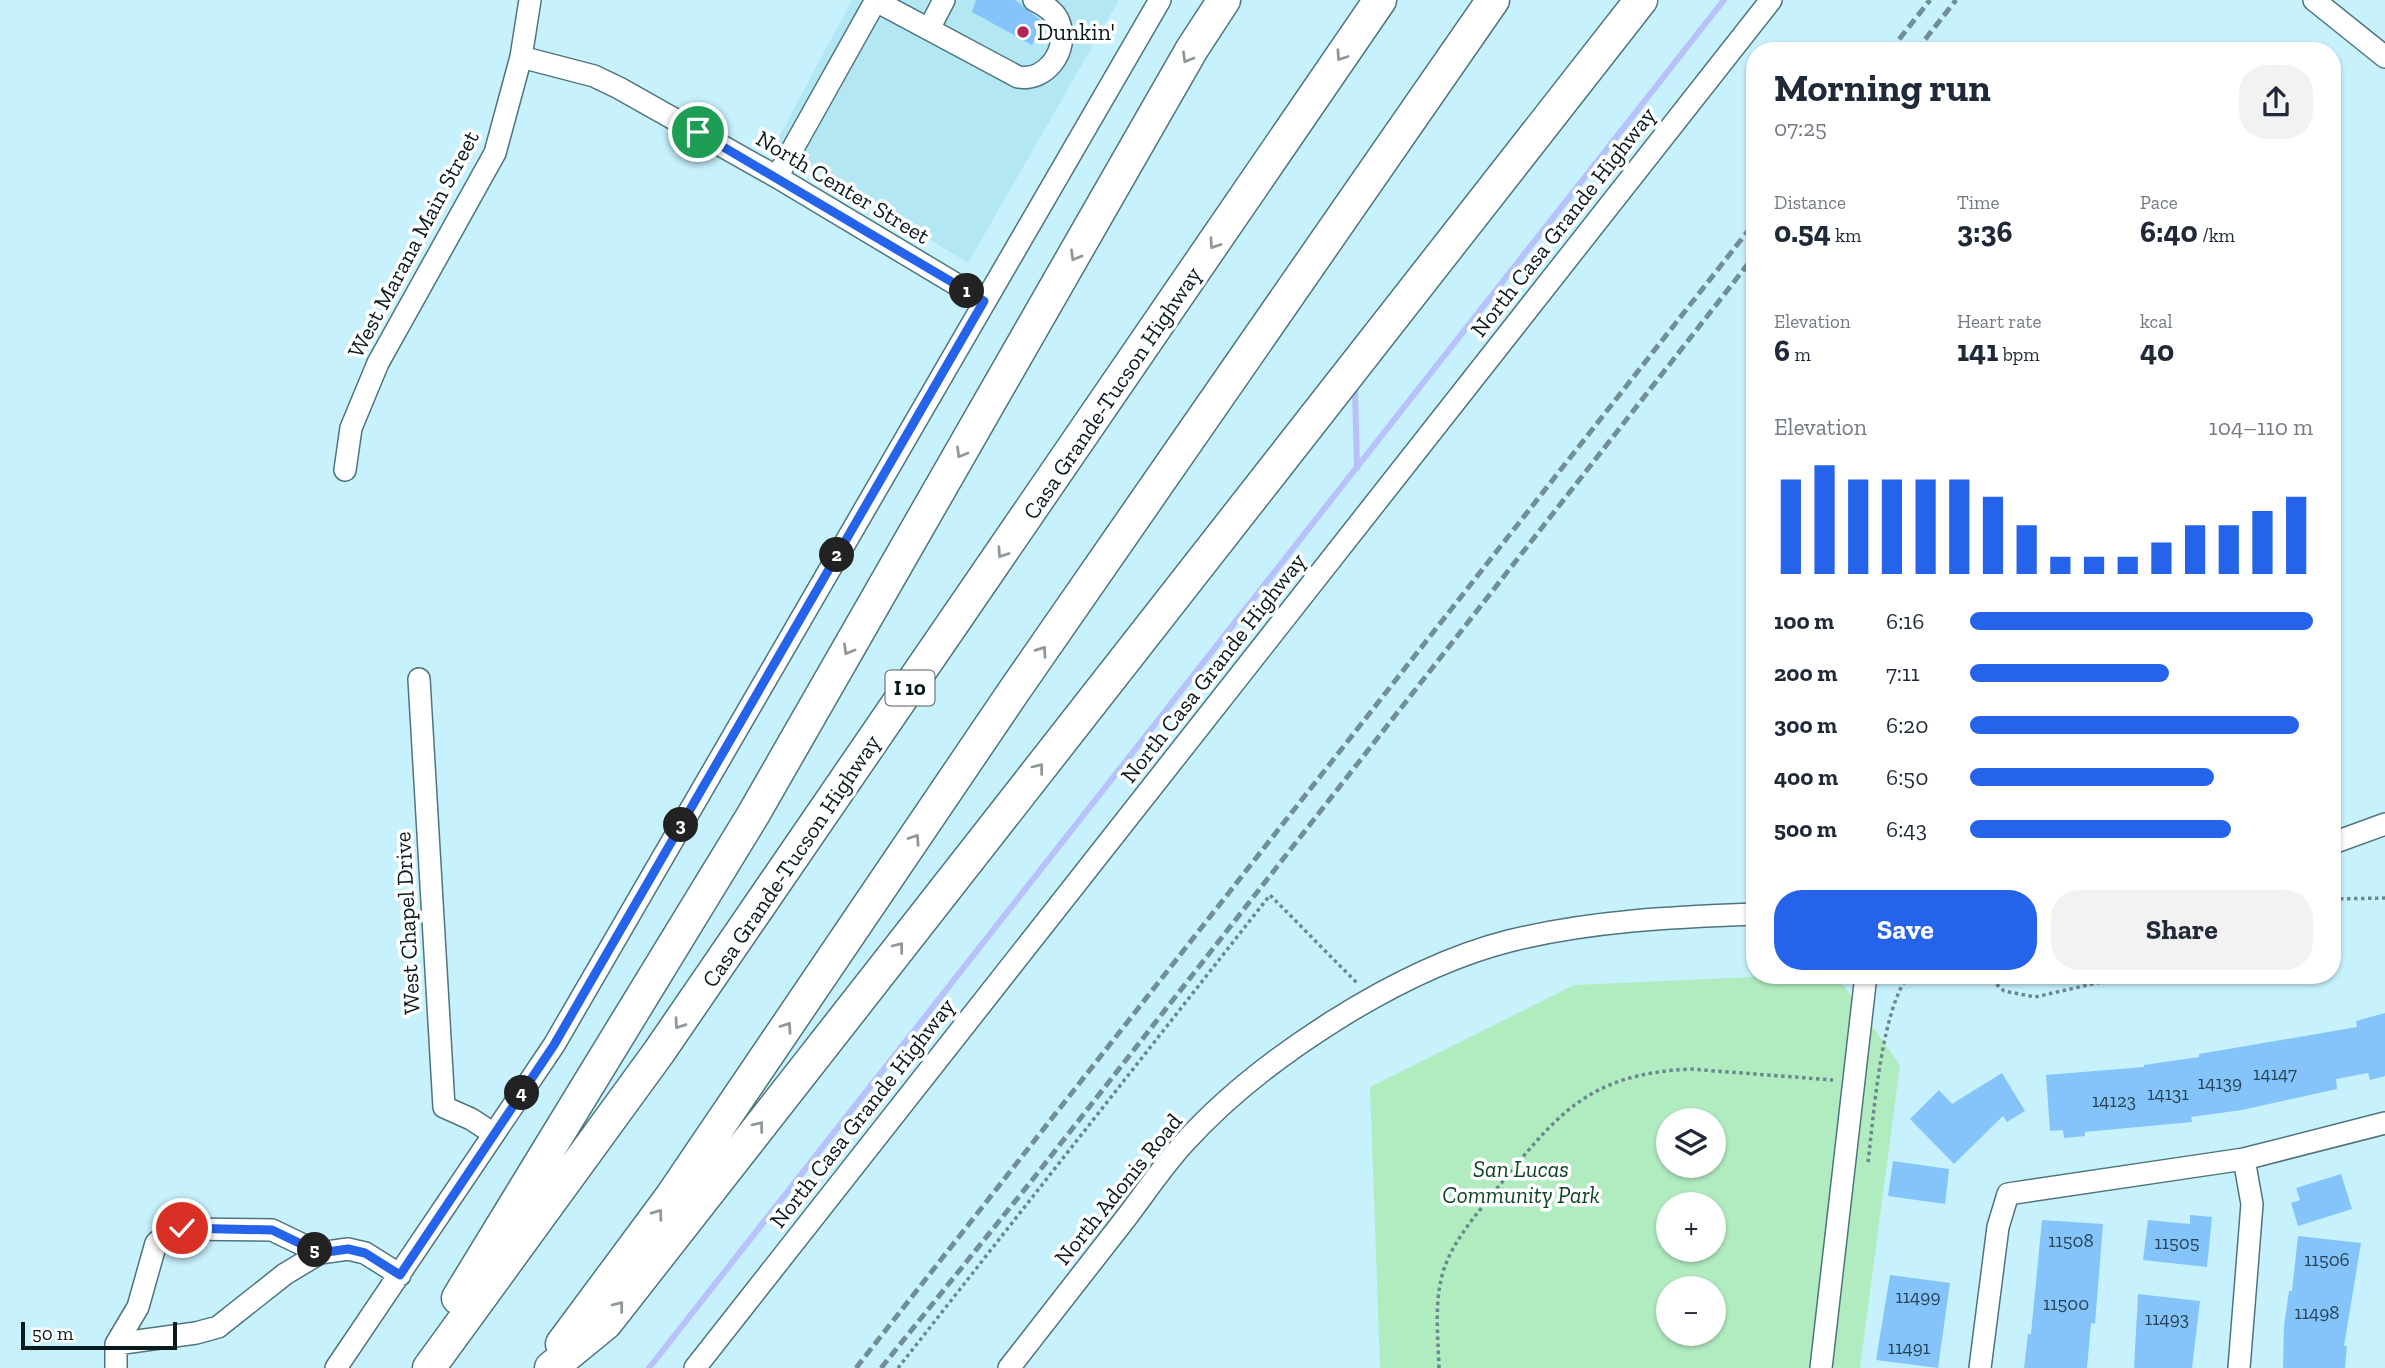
<!DOCTYPE html>
<meta charset="utf-8">
<style>
body{margin:0;font-family:"Zilla Slab",serif;background:#f2f2f3;color:#1f2937;height:100vh;display:flex;flex-direction:column;font-size:26px;white-space:nowrap}
*{box-sizing:border-box;margin:0}
p{font-size:23px;color:#747a83}
.icon{flex:none;width:38px;height:38px;fill:none;stroke:currentColor;stroke-width:2;stroke-linecap:round;stroke-linejoin:round}
.map{position:relative;flex:1;overflow:hidden}
.panel{position:absolute;left:1746px;top:42px;width:595px;height:942px;display:flex;flex-direction:column;background:#fff;border-radius:28px;box-shadow:0 2px 5px #0004}
.panel>*{flex:none}
.controls{position:absolute;left:1656px;top:1108px;display:grid;gap:14px}
.controls a{display:grid;place-items:center;width:70px;height:70px;border-radius:50%;background:#fff;box-shadow:0 2px 5px #0004;font-size:35px}
.scale{position:absolute;left:21px;bottom:18px;width:156px;box-sizing:border-box;padding-left:7px;border:4px solid #091a1d;border-top:0;font-size:19px;line-height:24px;white-space:nowrap;color:#091a1d;-webkit-text-stroke:5px #fff;paint-order:stroke}
.pin{position:absolute;display:grid;place-items:center;width:60px;height:60px;color:#fff;margin:-30px;border:4px solid #fff;border-radius:50%;box-shadow:0 2px 7px #0007}
.km{position:absolute;width:35px;height:35px;margin:-18px;border-radius:50%;background:#222;color:#fff;font-size:19px;line-height:35px;text-align:center}
.round{display:grid;place-items:center;flex:none;width:74px;height:74px;border-radius:28px;background:#f2f2f3}
.head{display:flex;align-items:center;justify-content:space-between;height:119px;padding:0 28px}
h1{font-size:38px;font-weight:700;line-height:52px}
.metrics{display:grid;grid-template-columns:repeat(3,1fr);gap:10px;height:119px;padding:7px 28px}
.metrics div{display:grid;align-content:center}
.metrics b{font-size:30px;font-weight:700}
.metrics small{font-size:19px;font-weight:400}
.metrics p{font-size:19px}
.chart{height:196px;padding:14px 28px}
.chart p{display:flex;justify-content:space-between}
.chart svg{width:100%;height:126px;margin-top:7px;stroke:#2563eb;stroke-width:6}
.button{display:flex;gap:14px;margin-top:auto;padding:14px 28px}
.button a{flex:1;height:80px;border-radius:28px;background:#2563eb;color:#fff;font-size:28px;font-weight:700;line-height:80px;text-align:center}
.button a+a{background:#f2f2f3;color:#1f2937}
ul{padding:0 28px;list-style:none;font-size:23px}
li{display:grid;grid-template-columns:112px 84px 1fr;align-items:center;height:52px}
li i{height:18px;border-radius:9px;background:#2563eb}
.map>svg:first-child{display:block}
.built{fill:#b3e7f4}
.green{fill:#b1ecc1;fill-rule:evenodd}
.lines{fill:none;stroke-linecap:round;stroke-linejoin:round}
.stream{stroke:#b7c2fa;stroke-width:6}
.building{fill:#85c4fa}
.minor-casing{stroke:#4e757e;stroke-width:24}
.highway-casing{stroke:#4e757e;stroke-width:35}
.path{stroke:#6a888f;stroke-width:3.5;stroke-dasharray:3.5 3.5;stroke-linecap:butt}
.minor{stroke:#fff;stroke-width:21}
.highway{stroke:#fff;stroke-width:32}
.rail{stroke:#708f97;stroke-width:5;stroke-dasharray:10 5;stroke-linecap:butt}
.oneway{stroke:#909899}
.route-casing{stroke:#fff;stroke-width:14}
.route{stroke:#2563eb;stroke-width:9}
.poi-dot{fill:#b42452;stroke:#fff;stroke-width:2.5}
.labels{text-anchor:middle;stroke-width:7;stroke-linejoin:round;paint-order:stroke}
.number-label{font-size:19px;fill:#284454}
.shield{fill:#fff;stroke:#535f61;stroke-width:2}
.shield-label{font-size:21px;font-weight:bold;fill:#091a1d}
.poi-label{font-size:23px;fill:#091a1d;stroke:#fff;text-anchor:start}
.street-label{font-size:23px;fill:#091a1d;stroke:#fff}
.park-label{font-size:23px;font-style:italic;fill:#0e4425;stroke:#fff}
</style>
<div class="map">
<svg width="2385" height="1368" viewBox="0 0 2385 1368">
<rect width="100%" height="100%" fill="#c7f2fd"/>
<path class="built" d="M852 0H1119L968 263 775 144Z"/>
<path class="green" d="M1794 975H1836L1900 1065 1860 1368H1380L1370 1087 1574 985ZM1668 1120H1713V1166H1668ZM1668 1204H1713V1250H1668ZM1668 1288H1713V1334H1668Z"/>
<g class="lines">
<path class="stream" d="M1355 391 1357 468
M649 1368 1724 0"/>
</g>
<path class="building" d="M976 0H1015L1044 23 1032 45 972 12Z
M2385 1013V1076L2370 1080 2368 1073 2336 1079 2337 1089 2242 1110 2191 1117 2192 1122 2085 1132V1136L2064 1138 2063 1130 2050 1131 2046 1075 2144 1067V1065L2199 1057V1054L2357 1027 2356 1021Z
M2002 1073 2025 1111 2007 1122 2003 1116 1954 1164 1910 1119 1939 1090 1952 1104Z
M1893 1161 1949 1169 1945 1204 1888 1196Z
M2341 1174 2352 1209 2298 1226 2291 1203 2300 1200 2296 1188Z
M2190 1215 2212 1217 2207 1267 2143 1260 2148 1220 2190 1224Z
M2042 1220 2103 1224 2095 1324 2091 1323 2087 1368H2024L2028 1334H2031Z
M2298 1236 2361 1243 2344 1346H2347L2345 1368H2283L2284 1326 2289 1291H2292Z
M1890 1275 1950 1283 1938 1368 1876 1360Z
M2138 1294 2200 1301 2192 1368H2134Z"/>
<g class="lines">
<defs>
<path id="minor" d="M2314 0 2385 57
M876 1 1018 77C1046 82 1070 50 1059 22 1055 11 1044 5 1034 0
M929 29 944 0
M521 57 594 76 619 88 777 177 984 301
M777 177 876 0
M345 470 351 428 378 363 495 153 521 57 530 0
M419 679 444 1107 471 1119 494 1134
M2333 843 2385 824
M116 1344 196 1333 218 1327 285 1274 320 1253 348 1249 365 1253 400 1275
M116 1344 138 1307 156 1243 173 1229 272 1230 320 1253
M116 1368V1344
M336 1368 554 1045 1160 0
M695 1368 1771 0
M1009 1368C1048 1318 1087 1268 1126 1218 1145 1193 1163 1166 1184 1143 1260 1059 1399 969 1509 941 1589 921 1673 917 1755 914
M1821 1368 1866 975
M1980 1368 1998 1227 2008 1194 2244 1159 2385 1123
M2239 1368 2252 1204 2244 1159"/>
<path id="highway" d="M458 1298 753 815 1192 49 1224 0
M562 1344 671 1197 1014 691 1493 0
M429 1368 659 1052 1380 0
M551 1368 606 1323 1641 0"/>
</defs>
<use href="#minor" class="minor-casing"/>
<use href="#highway" class="highway-casing"/>
<path class="path" d="M2333 899 2385 898
M1986 975 2004 991 2035 997 2132 975
M2170 975 2205 978 2214 975
M1868 1162C1874 1114 1881 1010 1909 975
M898 1368 1270 895 1357 983
M1439 1368C1438 1336 1434 1303 1443 1272 1452 1242 1476 1215 1495 1191 1556 1116 1586 1074 1690 1069L1833 1080"/>
<use href="#minor" class="minor"/>
<use href="#highway" class="highway"/>
<path class="rail" d="M1890 51 1930 0
M1916 51 1956 0
M856 1368 1755 222
M881 1368 1033 1179 1755 255"/>
</g>
<defs><path id="oneway-chevron" d="M-2-3.5L2.5 0L-2 3.5" fill="none" stroke-width="1.6" stroke-linecap="round" stroke-linejoin="round" transform="scale(1.75)"/></defs>
<g class="oneway">
<use href="#oneway-chevron" transform="translate(1341 56) rotate(124)"/>
<use href="#oneway-chevron" transform="translate(1187 58) rotate(120)"/>
<use href="#oneway-chevron" transform="translate(1214 244) rotate(124)"/>
<use href="#oneway-chevron" transform="translate(1075 256) rotate(120)"/>
<use href="#oneway-chevron" transform="translate(961 453) rotate(120)"/>
<use href="#oneway-chevron" transform="translate(1002 553) rotate(124)"/>
<use href="#oneway-chevron" transform="translate(848 650) rotate(120)"/>
<use href="#oneway-chevron" transform="translate(1042 651) rotate(-55)"/>
<use href="#oneway-chevron" transform="translate(1039 768) rotate(-52)"/>
<use href="#oneway-chevron" transform="translate(915 839) rotate(-56)"/>
<use href="#oneway-chevron" transform="translate(899 947) rotate(-52)"/>
<use href="#oneway-chevron" transform="translate(679 1024) rotate(125)"/>
<use href="#oneway-chevron" transform="translate(787 1027) rotate(-56)"/>
<use href="#oneway-chevron" transform="translate(759 1126) rotate(-52)"/>
<use href="#oneway-chevron" transform="translate(658 1214) rotate(-54)"/>
<use href="#oneway-chevron" transform="translate(619 1306) rotate(-52)"/>
</g>
<g class="lines">
<defs>
<path id="route" d="M182 1228 272 1230 320 1253 348 1249 365 1253 400 1275 554 1045 984 301 698 132"/>
</defs>
<use href="#route" class="route-casing"/>
<use href="#route" class="route"/>
</g>
<circle class="poi-dot" cx="1023" cy="32" r="7"/>
<g class="labels">
<g class="number-label">
<text x="2275" y="1080">14147</text>
<text x="2220" y="1089">14139</text>
<text x="2168" y="1100">14131</text>
<text x="2114" y="1107">14123</text>
<text x="2071" y="1247">11508</text>
<text x="2177" y="1249">11505</text>
<text x="2327" y="1266">11506</text>
<text x="1918" y="1303">11499</text>
<text x="2066" y="1310">11500</text>
<text x="2317" y="1319">11498</text>
<text x="2167" y="1325">11493</text>
<text x="1909" y="1354">11491</text>
</g>
<rect class="shield" x="885.5" y="670.5" width="49" height="35" rx="5"/>
<g class="shield-label">
<text x="910" y="695">I 10</text>
</g>
<g class="poi-label">
<text x="1037" y="40">Dunkin'</text>
</g>
<g class="street-label">
<text transform="translate(843 187) rotate(31)" y="8">North Center Street</text>
<text transform="translate(1563 222) rotate(-52)" y="8">North Casa Grande Highway</text>
<text transform="translate(413 244) rotate(-62)" y="8">West Marana Main Street</text>
<text transform="translate(1112 393) rotate(-56)" y="8">Casa Grande-Tucson Highway</text>
<text transform="translate(1213 668) rotate(-52)" y="8">North Casa Grande Highway</text>
<text transform="translate(791 861) rotate(-56)" y="8">Casa Grande-Tucson Highway</text>
<text transform="translate(407 923) rotate(-93)" y="8">West Chapel Drive</text>
<text transform="translate(862 1113) rotate(-52)" y="8">North Casa Grande Highway</text>
<text transform="translate(1118 1189) rotate(-51)" y="8">North Adonis Road</text>
</g>
<g class="park-label">
<text x="1521" y="1177">San Lucas<tspan x="1521" dy="26">Community Park</tspan></text>
</g>
</g>
</svg>
<div class="controls">
<a><svg class="icon" aria-label="layers" viewBox="0 0 24 24"><path d="M12 4l9 5-9 5-9-5zM3 14l9 5 9-5"/></svg></a>
<a>+</a>
<a>−</a>
</div>
<div class="scale">50 m</div>
<div class="pin" style="left:698px;top:132px;background:#1e9e55"><svg class="icon" aria-label="arrive" viewBox="0 0 24 24"><path d="M6 21V4h12l-3 4 3 4H6"/></svg></div>
<div class="pin" style="left:182px;top:1228px;background:#d93025"><svg class="icon" aria-label="check" viewBox="0 0 24 24"><path d="M5 12l5 5 9-10"/></svg></div>
<b class="km" style="left:967px;top:291px">1</b>
<b class="km" style="left:837px;top:555px">2</b>
<b class="km" style="left:681px;top:825px">3</b>
<b class="km" style="left:522px;top:1093px">4</b>
<b class="km" style="left:315px;top:1250px">5</b>
<section class="panel">
<div class="head"><div><h1>Morning run</h1><p>07:25</p></div><a class="round"><svg class="icon" aria-label="share" viewBox="0 0 24 24"><path d="M12 15V3M7 8l5-5 5 5M5 13v7h14v-7"/></svg></a></div>
<div class="metrics">
<div><p>Distance</p><b>0.54<small> km</small></b></div>
<div><p>Time</p><b>3:36</b></div>
<div><p>Pace</p><b>6:40<small> /km</small></b></div>
</div>
<div class="metrics">
<div><p>Elevation</p><b>6<small> m</small></b></div>
<div><p>Heart rate</p><b>141<small> bpm</small></b></div>
<div><p>kcal</p><b>40</b></div>
</div>
<div class="chart"><p><span>Elevation</span>104–110 m</p>
<svg viewBox="0 0 160 44" preserveAspectRatio="none"><path d="M5 44V11M15 44V6M25 44V11M35 44V11M45 44V11M55 44V11M65 44V17M75 44V27M85 44V38M95 44V38M105 44V38M115 44V33M125 44V27M135 44V27M145 44V22M155 44V17"/></svg>
</div>
<ul>
<li><b>100 m</b>6:16<i style="width:100%"></i></li>
<li><b>200 m</b>7:11<i style="width:58%"></i></li>
<li><b>300 m</b>6:20<i style="width:96%"></i></li>
<li><b>400 m</b>6:50<i style="width:71%"></i></li>
<li><b>500 m</b>6:43<i style="width:76%"></i></li>
</ul>
<div class="button"><a>Save</a><a>Share</a></div>
</section>
</div>
